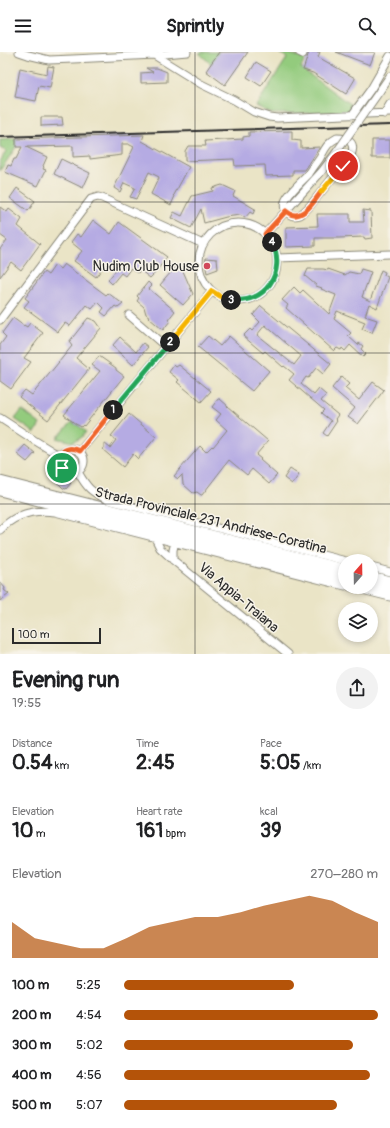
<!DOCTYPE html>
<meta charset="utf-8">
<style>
body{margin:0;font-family:Pangolin,sans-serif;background:#f2f2f2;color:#202124;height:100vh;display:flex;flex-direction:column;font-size:15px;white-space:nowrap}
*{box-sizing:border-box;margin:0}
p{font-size:13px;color:#757577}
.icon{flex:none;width:22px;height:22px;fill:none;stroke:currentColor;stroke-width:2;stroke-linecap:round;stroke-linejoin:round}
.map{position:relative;height:602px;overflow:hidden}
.sheet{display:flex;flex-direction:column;background:#fff;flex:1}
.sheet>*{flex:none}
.needle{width:26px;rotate:20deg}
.fabs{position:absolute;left:338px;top:502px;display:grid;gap:8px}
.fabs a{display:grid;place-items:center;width:40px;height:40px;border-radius:50%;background:#fff;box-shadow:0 2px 6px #0003;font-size:20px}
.scale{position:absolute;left:12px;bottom:10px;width:89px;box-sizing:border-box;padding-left:4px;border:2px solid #2b2b2b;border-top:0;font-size:11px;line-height:14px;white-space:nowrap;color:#2b2b2b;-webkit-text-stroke:3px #f7f3e8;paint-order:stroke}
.pin{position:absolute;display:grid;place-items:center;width:34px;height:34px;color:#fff;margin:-17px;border:2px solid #fff;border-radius:50%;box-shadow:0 1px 4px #0007}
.km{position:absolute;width:20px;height:20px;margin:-10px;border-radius:50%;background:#222;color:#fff;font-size:11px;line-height:20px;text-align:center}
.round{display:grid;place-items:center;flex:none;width:42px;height:42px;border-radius:21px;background:#f2f2f2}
.head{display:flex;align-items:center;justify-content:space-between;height:68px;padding:0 12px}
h1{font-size:22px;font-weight:700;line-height:30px}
.stats{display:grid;grid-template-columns:repeat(3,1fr);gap:6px;height:68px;padding:4px 12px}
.stats div{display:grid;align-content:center}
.stats b{font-size:20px;font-weight:700}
.stats small{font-size:11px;font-weight:400}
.stats p{font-size:11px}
.chart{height:112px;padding:8px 12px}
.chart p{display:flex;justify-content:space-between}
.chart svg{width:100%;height:72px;margin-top:4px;fill:#b45309;opacity:.7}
ul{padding:0 12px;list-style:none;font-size:13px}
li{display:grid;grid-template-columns:64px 48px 1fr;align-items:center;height:30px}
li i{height:10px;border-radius:5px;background:#b45309}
header{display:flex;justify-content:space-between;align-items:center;height:52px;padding:0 12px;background:#fff;font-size:18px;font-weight:700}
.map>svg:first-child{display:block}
.green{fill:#93cb7d;stroke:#5f7b54}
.building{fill:#b5abe3;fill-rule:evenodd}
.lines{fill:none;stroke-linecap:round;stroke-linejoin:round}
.minor-casing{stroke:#8a8878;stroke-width:9}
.highway-casing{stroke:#8a8878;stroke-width:13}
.minor{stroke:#fff;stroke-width:7}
.highway{stroke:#fff;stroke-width:11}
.rail{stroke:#2b2b2b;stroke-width:2}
.minor-bridge-casing{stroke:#8a8878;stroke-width:9;stroke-linecap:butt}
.minor-bridge{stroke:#fff;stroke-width:7}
.split-1-casing{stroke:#fff;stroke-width:8}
.split-2-casing{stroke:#fff;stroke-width:8}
.split-3-casing{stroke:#fff;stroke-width:8}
.split-4-casing{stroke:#fff;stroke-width:8}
.split-5-casing{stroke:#fff;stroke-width:8}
.split-6-casing{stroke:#fff;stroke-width:8}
.split-1{stroke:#f0652b;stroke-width:5}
.split-2{stroke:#22a559;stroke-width:5}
.split-3{stroke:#f5b400;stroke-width:5}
.split-4{stroke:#22a559;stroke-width:5}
.split-5{stroke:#f0652b;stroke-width:5}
.split-6{stroke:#f5b400;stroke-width:5}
.grid{fill:none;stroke:#2b2b2b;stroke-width:1;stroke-opacity:0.55}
.poi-dot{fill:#d1495b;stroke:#f7f3e8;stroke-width:1.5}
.labels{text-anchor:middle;stroke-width:3;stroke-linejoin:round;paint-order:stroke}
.poi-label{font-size:14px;fill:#2b2b2b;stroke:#f7f3e8;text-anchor:end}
.street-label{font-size:14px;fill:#2b2b2b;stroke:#f7f3e8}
</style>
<header><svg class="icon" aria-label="menu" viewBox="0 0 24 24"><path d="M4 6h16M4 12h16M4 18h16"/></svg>Sprintly<svg class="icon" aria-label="search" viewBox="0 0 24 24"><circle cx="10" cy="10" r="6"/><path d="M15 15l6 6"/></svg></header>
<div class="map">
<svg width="390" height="602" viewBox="0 0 390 602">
<rect width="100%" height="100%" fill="#f7f3e8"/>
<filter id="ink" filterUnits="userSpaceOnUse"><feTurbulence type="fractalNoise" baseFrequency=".025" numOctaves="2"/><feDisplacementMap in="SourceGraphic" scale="8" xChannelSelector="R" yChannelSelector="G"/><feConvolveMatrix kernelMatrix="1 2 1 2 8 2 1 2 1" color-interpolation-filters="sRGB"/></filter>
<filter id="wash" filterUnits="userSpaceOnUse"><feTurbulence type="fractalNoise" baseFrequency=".012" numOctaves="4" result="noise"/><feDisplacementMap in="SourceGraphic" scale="16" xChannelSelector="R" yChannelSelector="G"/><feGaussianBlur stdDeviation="0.9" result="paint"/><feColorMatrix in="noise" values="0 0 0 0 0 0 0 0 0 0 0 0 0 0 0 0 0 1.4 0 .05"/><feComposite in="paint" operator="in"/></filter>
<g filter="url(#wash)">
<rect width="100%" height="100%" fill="#eae4c6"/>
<path class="green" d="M202 0H219L211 12 199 1Z
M279 0H285L305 7 301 16 351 53 348 60 272 62 256 54 287 6Z
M16 87V95L0 119V110L6 99 0 96V88Z
M22 358 40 372 35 381 15 367Z
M72 370 77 373H78L86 380 81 386 73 390 57 386Z"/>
<g id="blocks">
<path class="building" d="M219 0H248L225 33 206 19Z
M309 0H320L318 5 355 26V27L346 42 313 21 303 18Z
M336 0H375L370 13Z
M256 10 271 19 261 34 247 25Z
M48 14 54 15 50 36 39 34 36 49 15 45 20 16 47 22Z
M146 16H157L167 20V30L141 31V21L153 20Z
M41 65H62L63 73 41 74Z
M292 79V88L301 89V96L320 95 305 118H293V123L266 124 265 113 235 114 234 107 185 109V99L188 94H206L205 89 243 87V85L249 84V80Z
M144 83 142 89 189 115 174 143 175 144 171 153 151 142 159 125 149 120 136 147 130 145 135 136 124 131 120 140 114 136 134 95 128 92H122V103L90 107V104L73 105V94L26 95 47 105 43 114 44 115 43 117 46 118 38 134 5 120 8 113 11 114 14 107H16L22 95H16V87Z
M372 88H390V106H372Z
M61 107 90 121 83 136 54 122Z
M222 133 235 139 233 144 255 157 253 162 250 160 245 166 240 163 226 165 204 171 201 157 191 176 171 166 174 160 182 164 192 144 213 139 212 136Z
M17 136 35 149 29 158 28 159 10 146Z
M0 155 7 160 9 157 22 167 18 174 40 192 21 218 11 210 0 225V197L7 188 0 183Z
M363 158 371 159 372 186 365 187 364 185 339 186H315V194L286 195V175L318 174 317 162H350V170H364Z
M93 168 111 182 119 170 167 205 155 221 150 226 140 218 138 221 131 216 125 224 121 221 112 232 108 228 116 218 106 211 96 225 74 209 82 199 71 190 77 182 81 185Z
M206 206 217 207 218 217 207 221 205 211Z
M64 212 106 243 108 241 123 252 118 256 115 254 106 264 101 260 104 256 98 250 92 257 87 253 70 274 65 271 58 280 24 255 29 249 25 246 44 220 48 223 55 213 60 217Z
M177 213 183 219 193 242 183 253 160 233Z
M308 217H323L328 218V217L345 223 349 220 359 222 361 217 371 220 362 245 370 249 381 218 385 220 384 223 388 225 377 256 369 252 365 264 377 268 372 281 362 277 365 270 337 259 334 267 351 281 348 284 358 293 359 291 363 294 361 297 366 302 363 305 350 293 345 299 342 296 341 298 337 296 334 299 286 256 288 253 282 248 294 235 300 241 303 238 329 262 336 243 321 237 322 236 316 234V233L305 224Z
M148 230 152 234 149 237 175 259 168 268 170 269 163 278 149 266 150 265 146 262 144 255 137 249 139 246 137 244Z
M261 254 331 312 323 322 316 316 308 326 306 325 301 332 314 343 319 337 326 343 321 349 338 363 335 367 337 369 327 384 323 381 331 369 321 361 324 358 289 328 294 322 284 314 283 315 265 299 263 301 243 284 250 277 252 279 260 270 253 263ZM265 273 301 304 294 313 257 283Z
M13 266 24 274V273L27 275 30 271 43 281 24 306 31 310 11 337 0 329V293L6 285 2 281Z
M88 266 96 269 101 276 76 306 89 317 48 368 19 345 25 338 32 343 72 294 69 290Z
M208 284 220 294 229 284 269 319 252 339 198 295Z
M120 285 136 300 143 291 148 295 133 313 112 294Z
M99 304 116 316V318L124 324 84 374 83 373 81 375 78 373H77L64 363 100 319 92 313Z
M174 313 176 315 179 313 211 339 201 350 177 330 179 328 169 320Z
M341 325 349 332 345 336 359 348 373 330 384 338 358 372 348 365 355 356 332 336Z
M218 347H220L228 354H227L268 389 256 403 261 407 260 408 277 423 269 432 252 417 247 423 229 408 202 443H201L197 440 193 441 183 432 182 423 178 427 174 424 200 394 206 400 212 394 213 395 227 378 216 368 221 362 212 355Z
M129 362 156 385 138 407 133 402 123 415 102 397 104 396V391L110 396 116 388 111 384Z
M25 393 35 401 27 410 17 402Z
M290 417 299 423 292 432 284 426Z
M62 424 71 431 66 437 63 436 57 430Z
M0 530 5 536 4 538 9 542 0 549Z"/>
</g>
</g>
<g filter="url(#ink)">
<use href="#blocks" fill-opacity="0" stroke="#8a8878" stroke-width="1"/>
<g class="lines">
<defs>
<path id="minor" d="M19 0 28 3 49 8 73 7 154 3 201 32 234 48 254 60 269 65 277 66 390 61
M299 0 303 2
M154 3 187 0
M379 40 390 24
M384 62 390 52
M352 63 371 37 390 4
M337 86C349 86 356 91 351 103L309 155C306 158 303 161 300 163 291 166 282 159 285 150 287 142 302 129 309 122 312 117 316 112 320 106 325 97 327 91 337 86Z
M199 210a39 39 0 1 1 78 0a39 39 0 1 1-78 0Z
M265 182 323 118 338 98
M277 206 390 202
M129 263 166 295
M0 268 91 147 98 145 102 146 203 192
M0 366 34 388 60 404
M60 409a12 12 0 1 1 24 0a12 12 0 1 1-24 0Z
M80 399 212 239
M78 420C87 436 91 440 108 448L346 509
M0 478C15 462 34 457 55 460L345 534
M154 484 160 496 173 508 288 602
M173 508V498L175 490
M371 515 390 520
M350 535 390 545"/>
<path id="highway" d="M0 430 345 518
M0 438 345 527
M371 525 390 530
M371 533 390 538"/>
</defs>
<use href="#minor" class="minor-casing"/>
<use href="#highway" class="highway-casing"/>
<use href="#minor" class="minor"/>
<use href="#highway" class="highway"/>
<path class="rail" d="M0 85 390 73"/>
<defs>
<path id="minor-bridge" d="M338 98 379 40"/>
</defs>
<use href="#minor-bridge" class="minor-bridge-casing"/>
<use href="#minor-bridge" class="minor-bridge"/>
</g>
</g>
<g class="lines" filter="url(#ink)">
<defs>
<path id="split-1" d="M62 416C55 403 66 391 80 399L113 358"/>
<path id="split-2" d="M113 358 170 290"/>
<path id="split-3" d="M170 290 212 239 223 246 231 248"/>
<path id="split-4" d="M231 248C265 253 287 220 272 190"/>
<path id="split-5" d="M272 190 265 182 286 159C300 172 313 151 321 140"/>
<path id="split-6" d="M321 140 343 114"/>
</defs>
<use href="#split-1" class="split-1-casing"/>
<use href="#split-2" class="split-2-casing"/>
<use href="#split-3" class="split-3-casing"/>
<use href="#split-4" class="split-4-casing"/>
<use href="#split-5" class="split-5-casing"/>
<use href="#split-6" class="split-6-casing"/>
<use href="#split-1" class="split-1"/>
<use href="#split-2" class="split-2"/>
<use href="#split-3" class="split-3"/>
<use href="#split-4" class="split-4"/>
<use href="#split-5" class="split-5"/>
<use href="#split-6" class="split-6"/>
</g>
<path class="grid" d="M195 0V602M0 150H390M0 301H390M0 452H390"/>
<circle class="poi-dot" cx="207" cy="214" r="4"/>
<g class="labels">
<g class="poi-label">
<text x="199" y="219">Nudim Club House</text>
</g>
<g class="street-label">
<text transform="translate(211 468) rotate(14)" y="5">Strada Provinciale 231 Andriese-Coratina</text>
<text transform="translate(239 545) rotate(40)" y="5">Via Appia-Traiana</text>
</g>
</g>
</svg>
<div class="fabs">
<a><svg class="needle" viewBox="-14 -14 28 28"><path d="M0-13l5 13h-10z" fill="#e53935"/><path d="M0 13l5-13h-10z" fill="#757577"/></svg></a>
<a><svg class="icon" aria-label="layers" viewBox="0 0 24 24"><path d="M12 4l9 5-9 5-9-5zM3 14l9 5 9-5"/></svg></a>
</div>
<div class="scale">100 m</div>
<div class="pin" style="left:62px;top:416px;background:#1e9e55"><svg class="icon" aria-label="arrive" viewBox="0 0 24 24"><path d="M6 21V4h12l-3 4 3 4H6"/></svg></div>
<div class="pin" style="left:343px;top:114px;background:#d93025"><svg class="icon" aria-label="check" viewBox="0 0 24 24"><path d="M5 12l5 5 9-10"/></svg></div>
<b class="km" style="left:113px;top:358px">1</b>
<b class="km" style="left:170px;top:290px">2</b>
<b class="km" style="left:231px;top:248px">3</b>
<b class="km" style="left:272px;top:190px">4</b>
</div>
<section class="sheet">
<div class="head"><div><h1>Evening run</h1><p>19:55</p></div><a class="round"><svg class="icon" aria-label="share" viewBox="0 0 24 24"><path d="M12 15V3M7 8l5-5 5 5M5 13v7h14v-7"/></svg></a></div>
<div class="stats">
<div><p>Distance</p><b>0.54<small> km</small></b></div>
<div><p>Time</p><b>2:45</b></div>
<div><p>Pace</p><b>5:05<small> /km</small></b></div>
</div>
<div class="stats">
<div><p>Elevation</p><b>10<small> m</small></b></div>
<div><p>Heart rate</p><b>161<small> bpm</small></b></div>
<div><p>kcal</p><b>39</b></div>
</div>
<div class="chart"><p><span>Elevation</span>270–280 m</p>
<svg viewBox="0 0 160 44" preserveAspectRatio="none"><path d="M0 44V22L10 32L20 35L30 38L40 38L50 32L60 25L70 22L80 19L90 19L100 16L110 12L120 9L130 6L140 9L150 16L160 22V44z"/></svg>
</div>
<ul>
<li><b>100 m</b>5:25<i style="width:67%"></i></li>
<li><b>200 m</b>4:54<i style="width:100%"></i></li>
<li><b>300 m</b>5:02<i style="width:90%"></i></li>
<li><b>400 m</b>4:56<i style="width:97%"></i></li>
<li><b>500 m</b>5:07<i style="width:84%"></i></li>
</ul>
</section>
